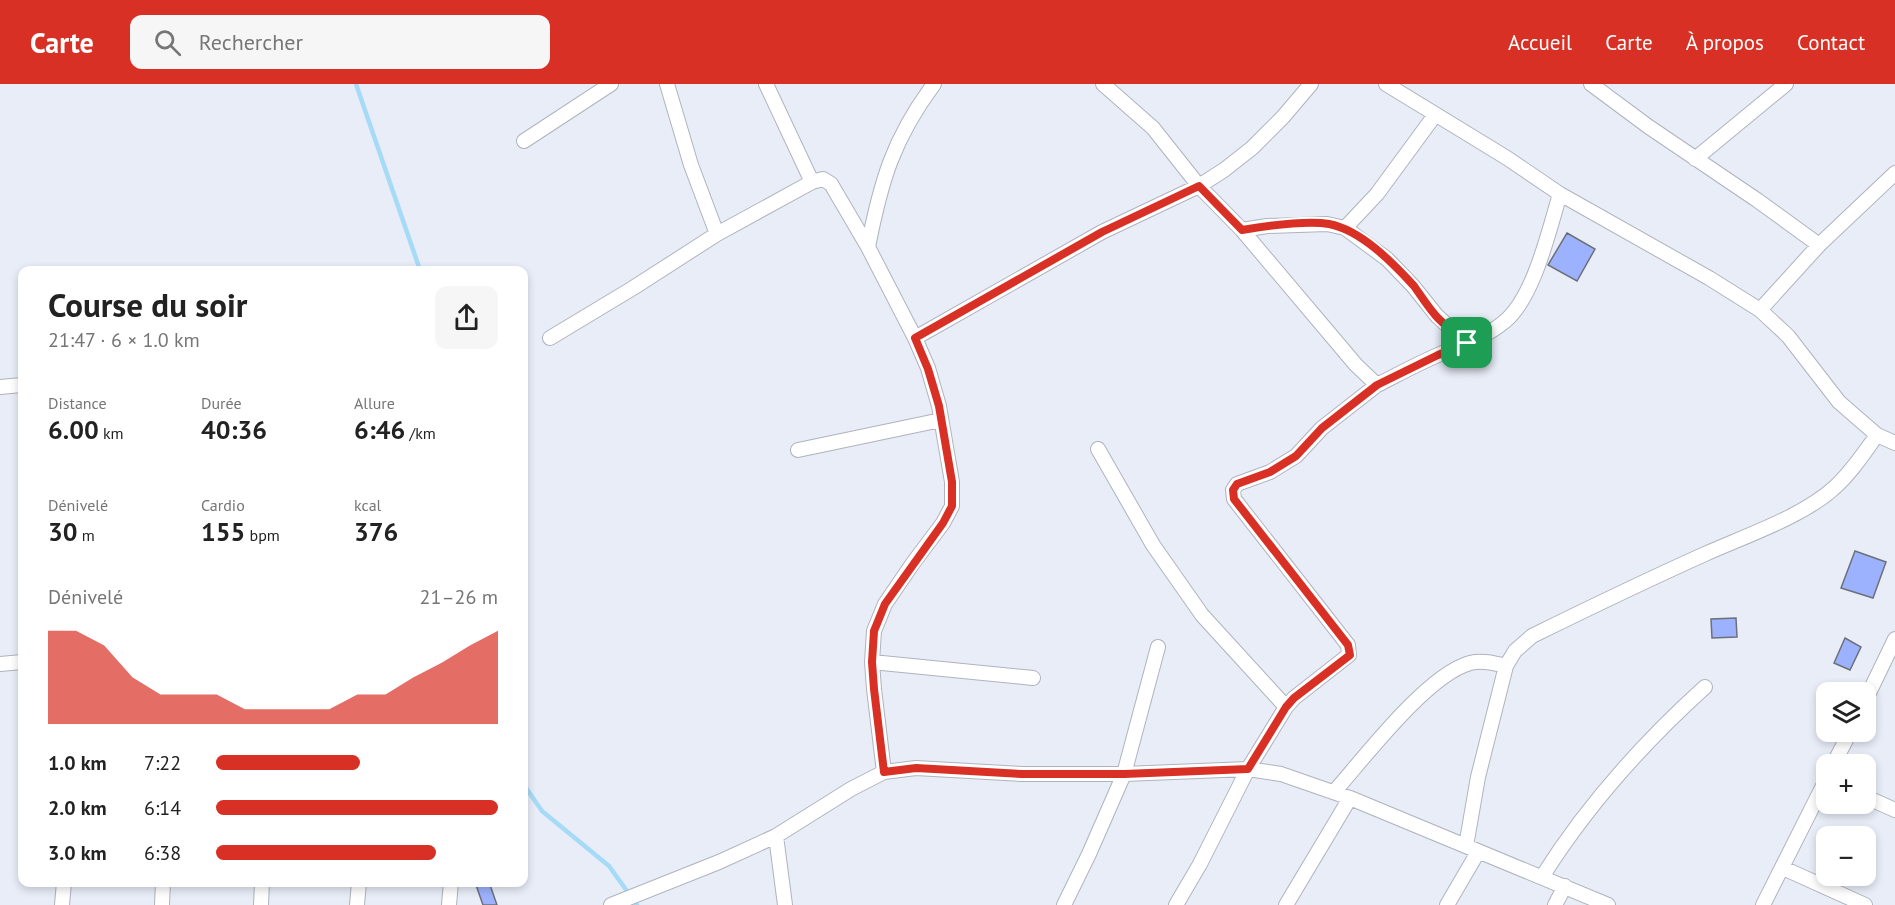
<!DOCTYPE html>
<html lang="fr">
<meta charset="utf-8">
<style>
body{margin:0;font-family:"PT Sans",sans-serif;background:#f6f6f6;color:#222;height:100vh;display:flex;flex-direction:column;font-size:22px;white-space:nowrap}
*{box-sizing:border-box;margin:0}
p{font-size:20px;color:#767676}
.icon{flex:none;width:33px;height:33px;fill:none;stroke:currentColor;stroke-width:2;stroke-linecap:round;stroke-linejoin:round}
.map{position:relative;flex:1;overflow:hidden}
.panel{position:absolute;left:18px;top:182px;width:510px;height:621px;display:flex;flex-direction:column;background:#fff;border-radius:12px;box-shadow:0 3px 9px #0003}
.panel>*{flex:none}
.tools{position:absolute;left:1816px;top:598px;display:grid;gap:12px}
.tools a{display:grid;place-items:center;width:60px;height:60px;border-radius:12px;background:#fff;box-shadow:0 3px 9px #0003;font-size:30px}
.pin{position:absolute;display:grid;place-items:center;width:51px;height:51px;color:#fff;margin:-26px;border-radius:12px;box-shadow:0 3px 9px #0006}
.round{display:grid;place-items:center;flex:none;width:63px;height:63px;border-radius:12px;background:#f6f6f6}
.overview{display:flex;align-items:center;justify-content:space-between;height:102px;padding:0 30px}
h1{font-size:33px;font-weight:600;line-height:45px}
.figures{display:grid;grid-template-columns:repeat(3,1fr);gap:9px;height:102px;padding:6px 30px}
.figures div{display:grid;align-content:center}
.figures b{font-size:26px;font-weight:600}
.figures small{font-size:16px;font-weight:400}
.figures p{font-size:16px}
.chart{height:168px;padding:12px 30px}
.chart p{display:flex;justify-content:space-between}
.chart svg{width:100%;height:108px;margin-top:6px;fill:#d93025;opacity:.7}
ul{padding:0 30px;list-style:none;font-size:20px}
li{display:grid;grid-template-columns:96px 72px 1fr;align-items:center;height:45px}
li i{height:15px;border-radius:8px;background:#d93025}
header{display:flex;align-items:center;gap:36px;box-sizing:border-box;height:84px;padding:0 30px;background:#d93025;color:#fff}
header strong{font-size:28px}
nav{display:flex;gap:33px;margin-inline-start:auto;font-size:21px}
.search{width:420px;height:54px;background:#f6f6f6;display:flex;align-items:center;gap:15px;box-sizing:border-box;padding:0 21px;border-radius:12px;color:#767676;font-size:22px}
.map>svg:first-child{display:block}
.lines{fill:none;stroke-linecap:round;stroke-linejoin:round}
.stream{stroke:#a6dbf7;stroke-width:4.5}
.building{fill:#9db2fe;stroke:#6c7079;stroke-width:1.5}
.minor-casing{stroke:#afb3bd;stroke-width:16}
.minor{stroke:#fff;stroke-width:14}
.route-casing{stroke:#fff;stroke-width:12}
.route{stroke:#d93025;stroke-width:8}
</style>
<header>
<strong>Carte</strong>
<div class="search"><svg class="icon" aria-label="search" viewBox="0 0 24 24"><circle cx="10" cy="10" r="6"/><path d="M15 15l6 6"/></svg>Rechercher</div>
<nav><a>Accueil</a><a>Carte</a><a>À propos</a><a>Contact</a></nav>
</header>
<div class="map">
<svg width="1895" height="821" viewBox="0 0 1895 821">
<rect width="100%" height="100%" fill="#e9edf8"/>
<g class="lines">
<path class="stream" d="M356 0 420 186
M524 701 542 727 609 782 637 821"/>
</g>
<path class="building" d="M1567 149 1595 165 1577 197 1548 181Z
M1855 467 1886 478 1873 514 1841 504Z
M1736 534 1737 553 1712 554 1711 535Z
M1845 554 1861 563 1850 586 1834 579Z
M486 798H489L497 821H483L476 801Z"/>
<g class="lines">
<defs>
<path id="minor" d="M667 0 691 81 717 150
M766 0 812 98
M1103 0 1153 44 1199 102 1242 146 1356 281 1377 301C1397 291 1417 280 1438 271 1460 261 1485 254 1504 238 1534 214 1549 146 1560 110
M1386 0 1507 74 1560 110 1709 194 1760 226 1788 252 1839 318 1877 351 1895 359
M1591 0 1649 43 1757 116 1819 161
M524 57 611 0
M1695 75 1786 0
M1345 144 1377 110 1435 31
M1242 146 1267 142 1327 140 1345 144 1387 175 1413 202 1437 232 1467 259
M868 163C881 97 893 55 934 0
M1760 226 1819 161 1895 89
M550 254 633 204 717 150 812 98 823 95 831 100 868 163 915 254 928 284 939 322 952 398V422L943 439 913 479 885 520 874 547 872 578 874 605 884 688
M915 254 1102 148 1199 102 1224 86 1252 64 1283 33 1311 0
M0 303 22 301
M1098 365 1153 461 1202 531 1286 623
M798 366 941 336
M872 578 1033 594
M0 580 22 578
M1866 615 1895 555
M1833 681 1850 648
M1334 708C1365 673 1427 591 1470 579 1482 576 1494 579 1506 582
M1866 713 1895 726
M776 752 785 821
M1466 762 1478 693 1506 582 1515 567 1532 552C1589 524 1647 496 1705 470 1745 452 1802 433 1834 404 1851 389 1864 369 1877 351
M1783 784 1865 821
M1542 793C1586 723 1643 659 1705 603
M62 821 64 798
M162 821 163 798
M261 821 262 798
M357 821 359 798
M449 821 451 798
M611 821 719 778 776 752 851 705 884 688 916 684 1022 690H1124L1248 685 1281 690 1350 714 1608 821
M1064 821 1089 770 1124 690 1158 563
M1176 821 1200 780 1248 685 1286 623 1294 614 1349 571 1348 561 1234 415 1233 406 1237 400 1270 388 1296 372 1322 344 1377 301
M1286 821 1350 714
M1447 821 1478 768
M1555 821 1565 802
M1763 821 1827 694"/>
</defs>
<use href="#minor" class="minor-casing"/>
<use href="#minor" class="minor"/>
</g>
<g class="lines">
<defs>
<path id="route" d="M1199 102 1242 146C1266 142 1307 136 1329 140 1361 146 1393 179 1414 202 1421 212 1428 223 1436 232 1445 242 1457 250 1467 259L1438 271 1377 301 1322 344 1296 372 1270 388 1237 400 1233 406 1234 415 1348 561 1350 571 1294 614 1286 623 1248 685 1124 690H1022L916 684 884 688 874 605 872 578 874 547 885 520 943 439 952 422V398L939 322 928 285 915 254 1102 148Z"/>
</defs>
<use href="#route" class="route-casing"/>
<use href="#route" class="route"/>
</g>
</svg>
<div class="tools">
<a><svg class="icon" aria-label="layers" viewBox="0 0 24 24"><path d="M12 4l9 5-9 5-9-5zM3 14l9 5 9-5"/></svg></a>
<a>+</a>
<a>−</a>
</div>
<div class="pin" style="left:1467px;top:259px;background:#1e9e55"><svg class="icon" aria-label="arrive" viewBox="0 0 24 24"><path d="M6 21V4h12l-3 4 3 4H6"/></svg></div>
<section class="panel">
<div class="overview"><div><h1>Course du soir</h1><p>21:47 · 6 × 1.0 km</p></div><a class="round"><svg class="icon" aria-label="share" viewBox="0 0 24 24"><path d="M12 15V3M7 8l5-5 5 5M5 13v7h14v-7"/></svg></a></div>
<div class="figures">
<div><p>Distance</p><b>6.00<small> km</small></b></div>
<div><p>Durée</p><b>40:36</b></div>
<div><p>Allure</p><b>6:46<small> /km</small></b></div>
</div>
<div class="figures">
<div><p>Dénivelé</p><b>30<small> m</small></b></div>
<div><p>Cardio</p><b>155<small> bpm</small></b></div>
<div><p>kcal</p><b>376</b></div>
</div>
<div class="chart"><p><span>Dénivelé</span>21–26 m</p>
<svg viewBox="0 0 160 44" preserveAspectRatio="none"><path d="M0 44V6L10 6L20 12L30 25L40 32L50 32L60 32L70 38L80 38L90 38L100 38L110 32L120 32L130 25L140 19L150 12L160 6V44z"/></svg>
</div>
<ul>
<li><b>1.0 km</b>7:22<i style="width:51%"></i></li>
<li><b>2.0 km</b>6:14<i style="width:100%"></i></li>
<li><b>3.0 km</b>6:38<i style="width:78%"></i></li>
</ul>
</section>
</div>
